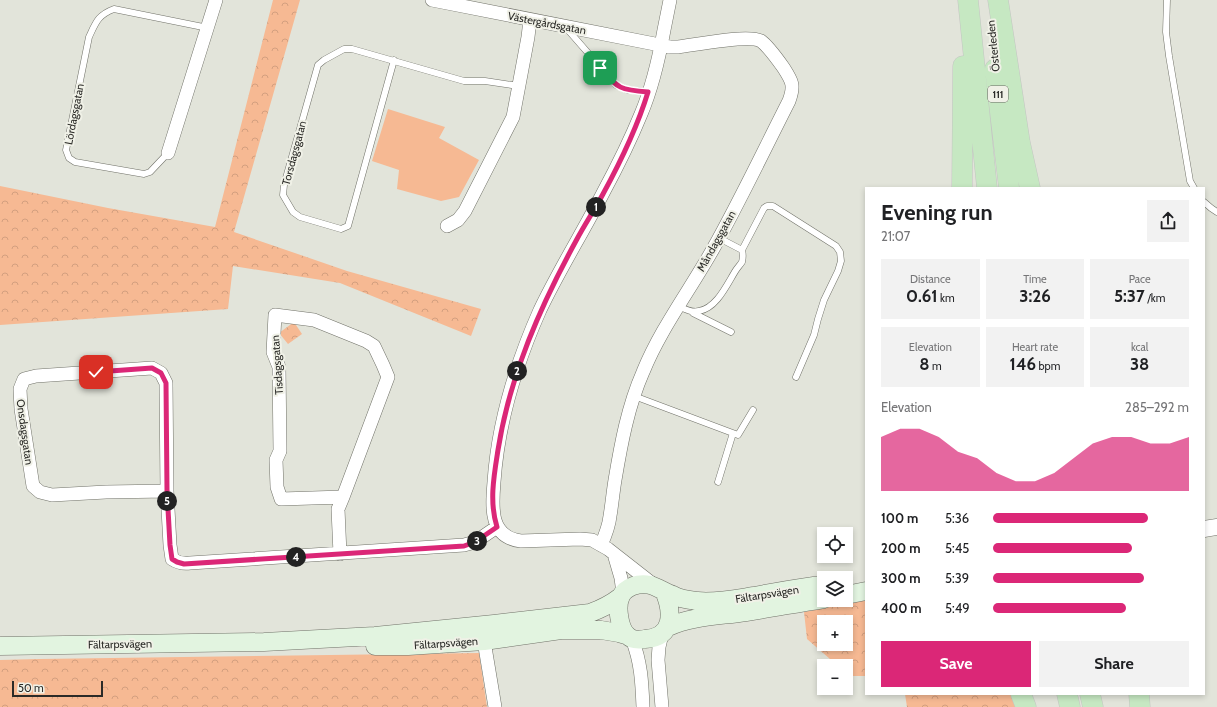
<!DOCTYPE html>
<meta charset="utf-8">
<style>
body{margin:0;font-family:Cabin,sans-serif;background:#f2f2f2;color:#202124;height:100vh;display:flex;flex-direction:column;font-size:15px;white-space:nowrap}
*{box-sizing:border-box;margin:0}
p{font-size:13px;color:#757577}
.icon{flex:none;width:22px;height:22px;fill:none;stroke:currentColor;stroke-width:2;stroke-linecap:round;stroke-linejoin:round}
.map{position:relative;flex:1;overflow:hidden}
.drawer{position:absolute;left:865px;top:187px;width:340px;height:508px;display:flex;flex-direction:column;background:#fff;border-radius:0px;box-shadow:0 2px 6px #0003}
.drawer>*{flex:none}
.buttons{position:absolute;left:817px;top:527px;display:grid;gap:8px}
.buttons a{display:grid;place-items:center;width:36px;height:36px;border-radius:0px;background:#fff;box-shadow:0 2px 6px #0003;font-size:20px}
.scale{position:absolute;left:12px;bottom:10px;width:91px;box-sizing:border-box;padding-left:4px;border:2px solid #2b2b28;border-top:0;font-size:11px;line-height:14px;white-space:nowrap;color:#2b2b28;-webkit-text-stroke:3px #f0f1e7;paint-order:stroke}
.pin{position:absolute;display:grid;place-items:center;width:34px;height:34px;color:#fff;margin:-17px;border-radius:8px;box-shadow:0 2px 6px #0006}
.km{position:absolute;width:20px;height:20px;margin:-10px;border-radius:50%;background:#222;color:#fff;font-size:11px;line-height:20px;text-align:center}
.round{display:grid;place-items:center;flex:none;width:42px;height:42px;border-radius:0px;background:#f2f2f2}
.summary{display:flex;align-items:center;justify-content:space-between;height:68px;padding:0 16px}
h1{font-size:22px;font-weight:700;line-height:30px}
.metrics{display:grid;grid-template-columns:repeat(3,1fr);gap:6px;height:68px;padding:4px 16px}
.metrics div{display:grid;align-content:center;border-radius:0px;background:#f2f2f2;text-align:center}
.metrics b{font-size:17px;font-weight:700}
.metrics small{font-size:11px;font-weight:400}
.metrics p{font-size:11px}
.chart{height:112px;padding:8px 16px}
.chart p{display:flex;justify-content:space-between}
.chart svg{width:100%;height:72px;margin-top:4px;fill:#db2777;opacity:.7}
.button{display:flex;gap:8px;margin-top:auto;padding:8px 16px}
.button a{flex:1;height:46px;border-radius:0px;background:#db2777;color:#fff;font-size:16px;font-weight:700;line-height:46px;text-align:center}
.button a+a{background:#f2f2f2;color:#202124}
ul{padding:0 16px;list-style:none;font-size:13px}
li{display:grid;grid-template-columns:64px 48px 1fr;align-items:center;height:30px}
li i{height:10px;border-radius:5px;background:#db2777}
.map>svg:first-child{display:block}
.grass{fill:#f6b993}
.forest{fill:url(#forest-crowns);fill-rule:evenodd}
.lines{fill:none;stroke-linecap:round;stroke-linejoin:round}
.service-casing{stroke:#717269;stroke-width:7}
.minor-casing{stroke:#717269;stroke-width:14}
.tertiary-casing{stroke:#717269;stroke-width:17}
.secondary-casing{stroke:#717269;stroke-width:19}
.primary-casing{stroke:#c4c4c3;stroke-width:21}
.service{stroke:#fff;stroke-width:6}
.minor{stroke:#fff;stroke-width:13}
.tertiary{stroke:#fff;stroke-width:16}
.secondary{stroke:#e2f4e0;stroke-width:18}
.primary{stroke:#c6e8c2;stroke-width:20}
.route-casing{stroke:#fff;stroke-width:8}
.route{stroke:#db2777;stroke-width:5}
.labels{text-anchor:middle;stroke-width:4;stroke-linejoin:round;paint-order:stroke}
.shield{fill:#f0f1e7;stroke:#666661;stroke-width:1}
.shield-label{font-size:10px;font-weight:bold;fill:#2b2b28}
.street-label{font-size:11px;fill:#2b2b28;stroke:#f0f1e7}
</style>
<div class="map">
<svg width="1217" height="707" viewBox="0 0 1217 707">
<defs>
<pattern id="forest-crowns" width="20" height="18" patternUnits="userSpaceOnUse"><rect width="20" height="18" fill="#f6b993"/><path d="M2 6a3 3 0 1 1 6 0M12 15a3 3 0 1 1 6 0" fill="none" stroke="#d39f7f"/></pattern>
</defs>
<rect width="100%" height="100%" fill="#e2e4da"/>
<path class="grass" d="M388 109 445 127 439 138 479 160 459 197 441 201 397 189 399 170 372 161Z"/>
<path class="forest" d="M273 0H300L234 232 347 271 481 309 471 336 340 283 233 266 228 309 0 325V186L108 208 215 227Z
M294 322 302 334 288 344 279 333Z
M866 600V676H849L846 673V666H838L807 639 804 612ZM824 622H846V644H824Z
M479 653 487 707H0V660L39 659Z
M905 694H1014L1019 707H907Z"/>
<g class="lines">
<defs>
<path id="service" d="M1167 0 1166 32 1169 56 1190 181 1194 188
M568 30 616 85 628 90 649 92
M394 60 348 226 341 229 300 217 293 212 283 195 284 185 318 65 324 60 344 49H352L464 81H485L519 86
M168 153 150 172 144 174 75 162 69 158 66 150 89 37C96 22 98 15 114 9L208 28
M1204 202 1211 208 1217 212
M719 238 742 250
M678 306C685 309 691 313 699 311 717 308 727 284 736 270 738 267 740 265 742 262 743 258 743 254 742 250L764 208 767 206H773L836 246 840 252 841 261 838 271 824 300 818 319 814 335 796 377
M693 313 731 332
M634 396 738 435 753 410
M718 482 733 433"/>
<path id="minor" d="M432 0 670 47H678C695 45 748 34 761 41 768 46 778 60 783 67 792 81 795 85 789 101 764 150 740 201 713 249 690 290 661 328 643 372 628 406 621 444 615 480 613 492 612 504 610 516 609 526 605 536 601 545
M168 153 216 0
M447 226 458 220 465 211 513 117 528 37 530 20
M167 491 106 492 52 495 40 492 33 486 21 409 20 389 24 379 36 376 152 368 161 373 166 383 167 491 170 545 172 559C178 563 183 564 190 563L464 545 475 542 497 527
M340 554 338 509 343 497 388 377 383 365 374 346 366 341 314 320 275 315 273 352 279 367 280 451 276 460 277 487 281 499 343 497
M614 554 621 578 623 593
M654 585 608 549 592 540 580 539 521 541C489 537 492 507 494 482 498 423 516 364 540 310 559 270 583 232 603 193 617 167 630 141 641 114 652 88 659 58 664 30 666 20 668 10 670 0
M488 634 484 641 495 707
M662 634 659 647 658 660 662 707
M632 639C641 662 642 682 643 707"/>
<path id="tertiary" d="M1204 529 1217 527"/>
<path id="secondary" d="M664 591C673 612 674 638 645 639 639 640 632 640 628 636 619 629 616 606 621 596 623 592 628 588 633 586 650 580 659 590 673 595 680 599 689 600 697 601 716 603 735 599 754 596 774 592 794 589 814 586H824
M846 595 866 591
M668 627C692 616 720 616 746 612 772 608 798 603 824 599
M0 646 264 642 375 636 494 624 590 613C601 609 611 604 620 597
M375 646H408L484 641 561 630H601L619 633 626 635"/>
<path id="primary" d="M968 0 987 188
M998 0 1020 143 1030 188
M995 69 1009 188
M962 188 963 66
M1021 694 1026 707
M1067 694 1070 707
M1090 694 1093 707
M1139 694 1140 707"/>
</defs>
<use href="#service" class="service-casing"/>
<use href="#minor" class="minor-casing"/>
<use href="#tertiary" class="tertiary-casing"/>
<use href="#secondary" class="secondary-casing"/>
<use href="#primary" class="primary-casing"/>
<use href="#service" class="service"/>
<use href="#minor" class="minor"/>
<use href="#tertiary" class="tertiary"/>
<use href="#secondary" class="secondary"/>
<use href="#primary" class="primary"/>
</g>
<g class="lines">
<defs>
<path id="route" d="M96 372 152 368 161 373 166 383 167 491 170 545 172 559 177 562 184 564 464 546 475 542 497 527C489 502 494 475 498 450 510 374 541 305 577 239 585 224 595 209 603 194 621 161 637 128 648 92 621 90 618 89 600 68"/>
</defs>
<use href="#route" class="route-casing"/>
<use href="#route" class="route"/>
</g>
<g class="labels">
<rect class="shield" x="988" y="86" width="20" height="16" rx="3"/>
<g class="shield-label">
<text x="998" y="98">111</text>
</g>
<g class="street-label">
<text transform="translate(547 23) rotate(11)" y="4">Västergårdsgatan</text>
<text transform="translate(993 46) rotate(-96)" y="4">Österleden</text>
<text transform="translate(74 114) rotate(-79)" y="4">Lördagsgatan</text>
<text transform="translate(294 153) rotate(-75)" y="4">Torsdagsgatan</text>
<text transform="translate(716 241) rotate(-61)" y="4">Måndagsgatan</text>
<text transform="translate(277 365) rotate(-94)" y="4">Tisdagsgatan</text>
<text transform="translate(25 432) rotate(82)" y="4">Onsdagsgatan</text>
<text transform="translate(767 594) rotate(-9)" y="4">Fältarpsvägen</text>
<text transform="translate(446 643) rotate(-4)" y="4">Fältarpsvägen</text>
<text transform="translate(120 644) rotate(-1)" y="4">Fältarpsvägen</text>
</g>
</g>
</svg>
<div class="buttons">
<a><svg class="icon" aria-label="locate" viewBox="0 0 24 24"><circle cx="12" cy="12" r="6"/><path d="M12 2v4M12 18v4M2 12h4M18 12h4"/></svg></a>
<a><svg class="icon" aria-label="layers" viewBox="0 0 24 24"><path d="M12 4l9 5-9 5-9-5zM3 14l9 5 9-5"/></svg></a>
<a>+</a>
<a>−</a>
</div>
<div class="scale">50 m</div>
<div class="pin" style="left:600px;top:68px;background:#1e9e55"><svg class="icon" aria-label="arrive" viewBox="0 0 24 24"><path d="M6 21V4h12l-3 4 3 4H6"/></svg></div>
<div class="pin" style="left:96px;top:372px;background:#d93025"><svg class="icon" aria-label="check" viewBox="0 0 24 24"><path d="M5 12l5 5 9-10"/></svg></div>
<b class="km" style="left:596px;top:207px">1</b>
<b class="km" style="left:517px;top:371px">2</b>
<b class="km" style="left:477px;top:541px">3</b>
<b class="km" style="left:296px;top:557px">4</b>
<b class="km" style="left:167px;top:501px">5</b>
<section class="drawer">
<div class="summary"><div><h1>Evening run</h1><p>21:07</p></div><a class="round"><svg class="icon" aria-label="share" viewBox="0 0 24 24"><path d="M12 15V3M7 8l5-5 5 5M5 13v7h14v-7"/></svg></a></div>
<div class="metrics">
<div><p>Distance</p><b>0.61<small> km</small></b></div>
<div><p>Time</p><b>3:26</b></div>
<div><p>Pace</p><b>5:37<small> /km</small></b></div>
</div>
<div class="metrics">
<div><p>Elevation</p><b>8<small> m</small></b></div>
<div><p>Heart rate</p><b>146<small> bpm</small></b></div>
<div><p>kcal</p><b>38</b></div>
</div>
<div class="chart"><p><span>Elevation</span>285–292 m</p>
<svg viewBox="0 0 160 44" preserveAspectRatio="none"><path d="M0 44V11L10 6L20 6L30 11L40 20L50 24L60 33L70 38L80 38L90 33L100 24L110 15L120 11L130 11L140 15L150 15L160 11V44z"/></svg>
</div>
<ul>
<li><b>100 m</b>5:36<i style="width:79%"></i></li>
<li><b>200 m</b>5:45<i style="width:71%"></i></li>
<li><b>300 m</b>5:39<i style="width:77%"></i></li>
<li><b>400 m</b>5:49<i style="width:68%"></i></li>
</ul>
<div class="button"><a>Save</a><a>Share</a></div>
</section>
</div>
